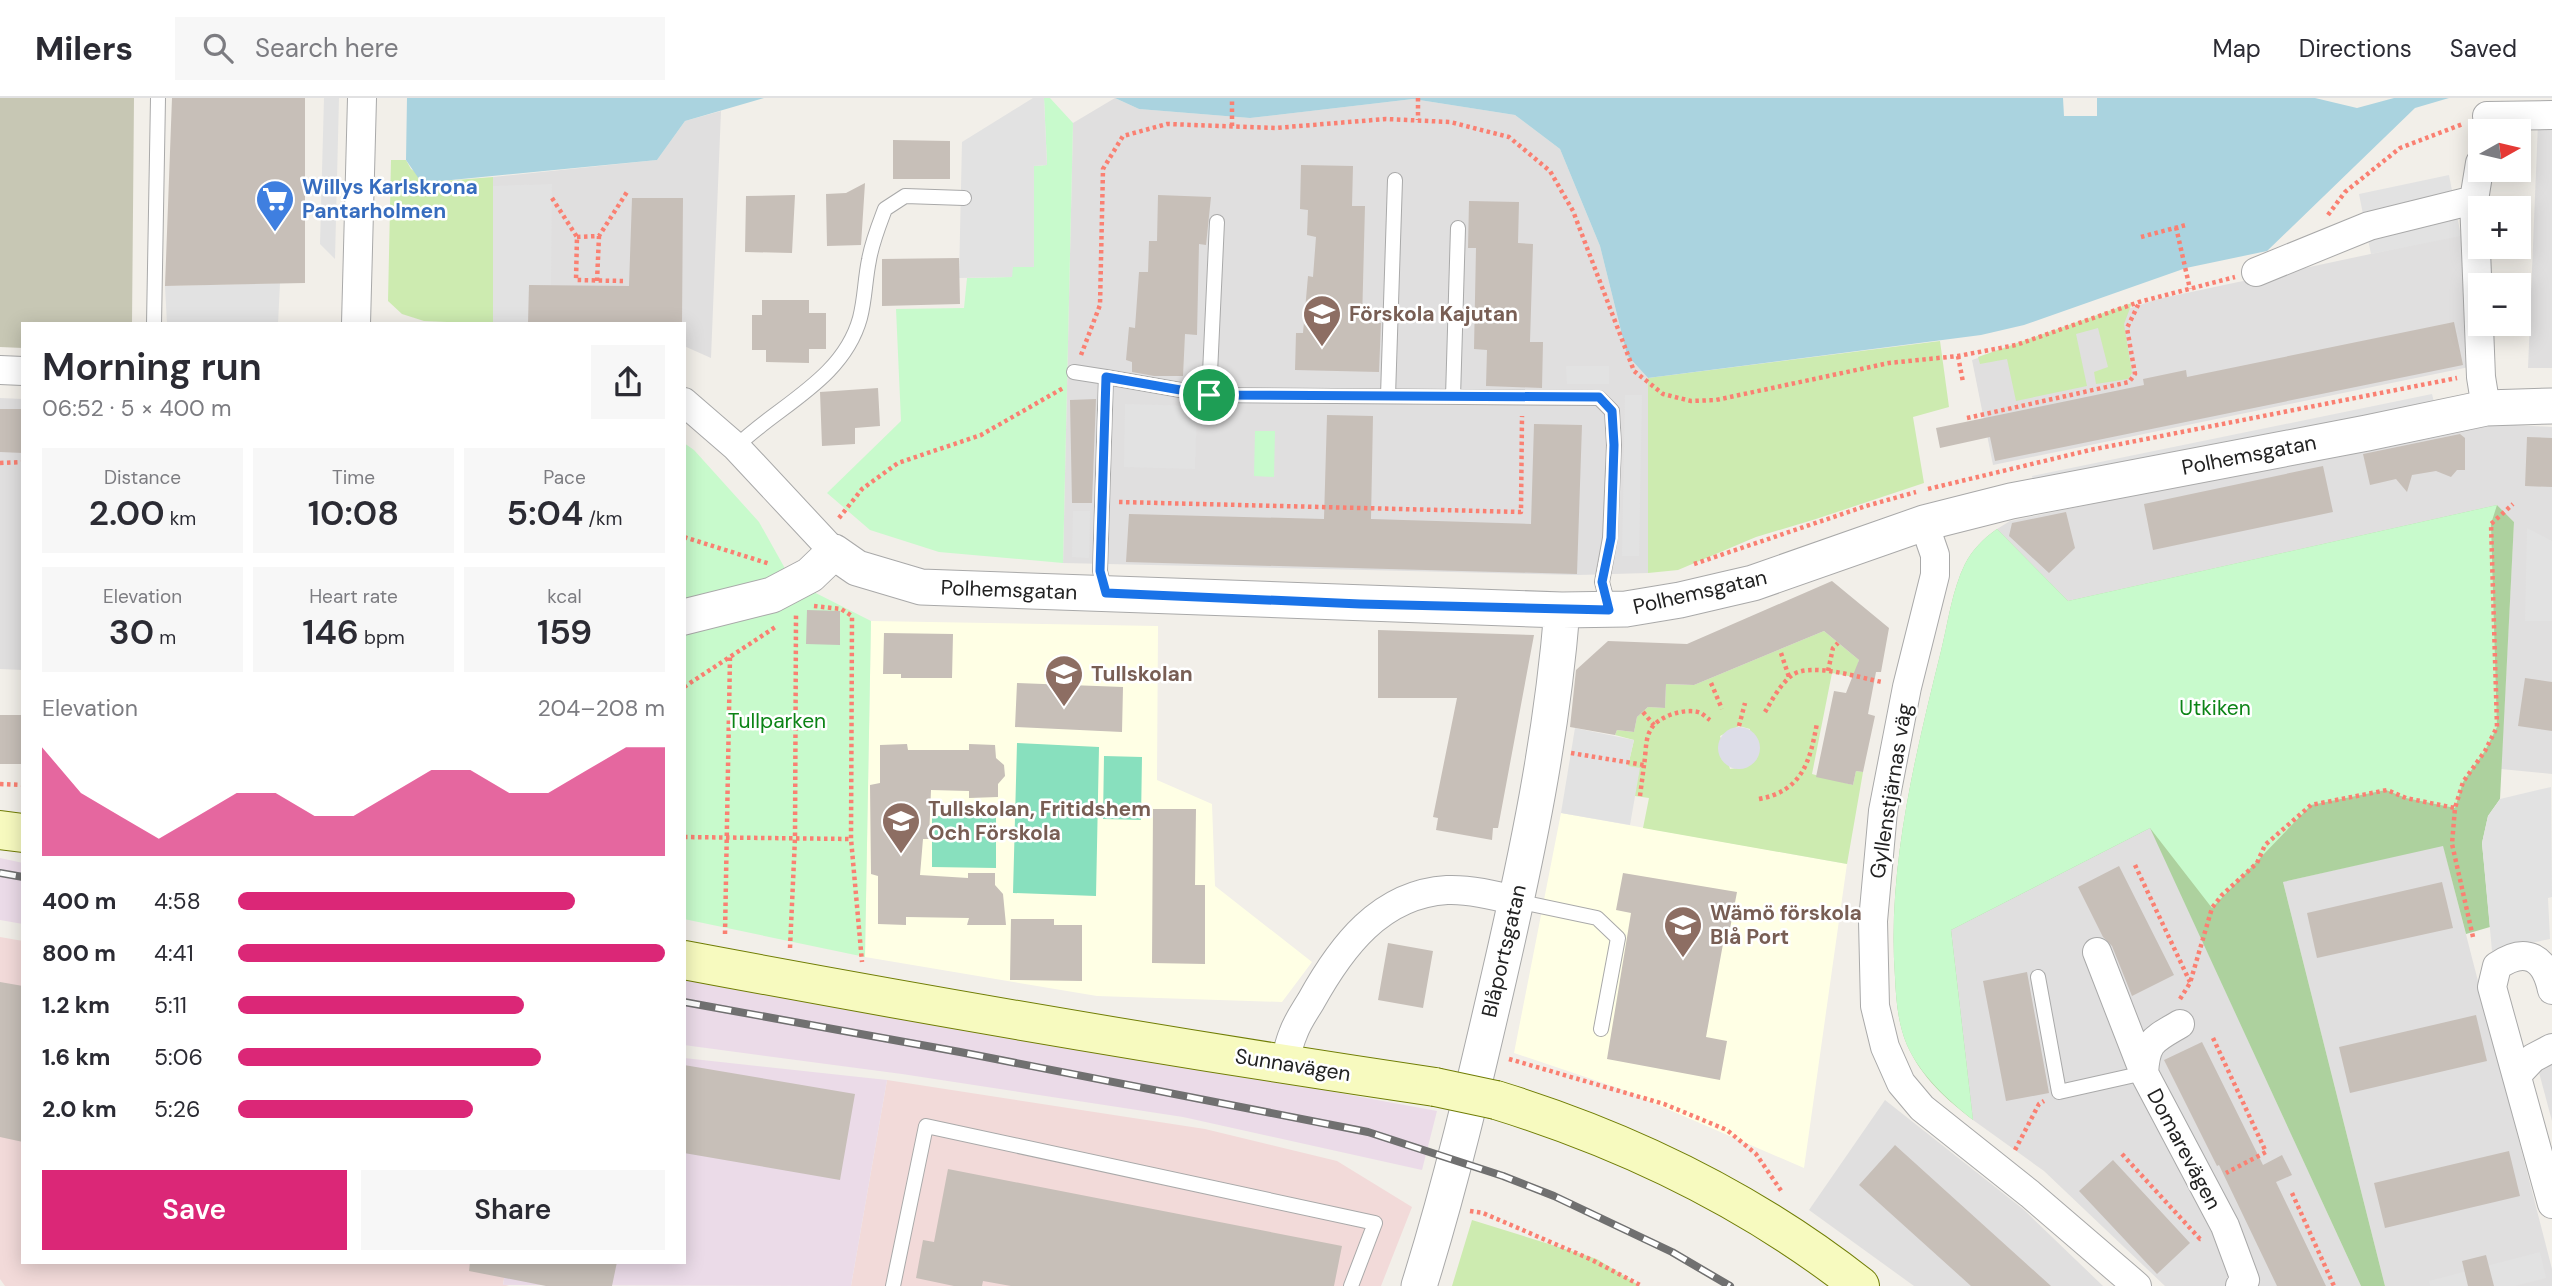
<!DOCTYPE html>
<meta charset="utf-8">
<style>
body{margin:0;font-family:"DM Sans",sans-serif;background:#f7f7f7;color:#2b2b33;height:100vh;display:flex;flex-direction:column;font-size:26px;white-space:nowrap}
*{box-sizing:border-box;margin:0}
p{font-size:23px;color:#7c7c81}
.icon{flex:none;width:38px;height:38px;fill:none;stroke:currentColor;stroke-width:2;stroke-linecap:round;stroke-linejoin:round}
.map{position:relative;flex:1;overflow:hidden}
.sheet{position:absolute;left:21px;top:224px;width:665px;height:942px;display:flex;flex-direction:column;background:#fff;border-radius:0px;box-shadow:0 4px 18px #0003}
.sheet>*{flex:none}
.needle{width:46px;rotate:82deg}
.fabs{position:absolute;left:2468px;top:21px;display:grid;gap:14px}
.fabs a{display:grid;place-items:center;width:63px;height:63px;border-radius:0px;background:#fff;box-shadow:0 4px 18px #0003;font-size:35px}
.pin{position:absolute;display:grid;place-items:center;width:60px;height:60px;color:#fff;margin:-30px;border:4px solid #fff;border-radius:50%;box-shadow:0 2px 7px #0007}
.round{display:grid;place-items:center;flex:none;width:74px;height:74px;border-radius:0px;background:#f7f7f7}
.head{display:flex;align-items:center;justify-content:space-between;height:119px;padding:0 21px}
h1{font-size:38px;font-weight:600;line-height:52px}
.metrics{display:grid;grid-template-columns:repeat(3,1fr);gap:10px;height:119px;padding:7px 21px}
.metrics div{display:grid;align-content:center;border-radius:0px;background:#f7f7f7;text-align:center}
.metrics b{font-size:35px;font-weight:600}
.metrics small{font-size:19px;font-weight:400}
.metrics p{font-size:19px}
.chart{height:196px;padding:14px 21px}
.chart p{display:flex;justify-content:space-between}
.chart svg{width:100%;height:126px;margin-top:7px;fill:#db2777;opacity:.7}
.action{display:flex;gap:14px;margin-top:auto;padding:14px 21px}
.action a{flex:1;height:80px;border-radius:0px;background:#db2777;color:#fff;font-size:28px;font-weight:600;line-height:80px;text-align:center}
.action a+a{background:#f7f7f7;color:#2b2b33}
ul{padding:0 21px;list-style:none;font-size:23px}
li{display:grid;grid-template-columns:112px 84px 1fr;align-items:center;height:52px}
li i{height:18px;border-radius:9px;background:#db2777}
header{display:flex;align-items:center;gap:42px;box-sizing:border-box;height:98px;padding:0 35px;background:#fff;border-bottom:2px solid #e1e1e2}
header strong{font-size:33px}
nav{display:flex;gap:38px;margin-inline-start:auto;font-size:24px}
.search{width:490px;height:63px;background:#f7f7f7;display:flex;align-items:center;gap:18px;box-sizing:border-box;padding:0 24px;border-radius:0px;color:#7c7c81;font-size:26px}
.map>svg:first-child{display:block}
.residential{fill:#e0dfdf}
.commercial{fill:#f2dad9}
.industrial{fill:#ebdbe8}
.education{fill:#ffffe5}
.construction{fill:#c7c7b4}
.grass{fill:#cdebb0;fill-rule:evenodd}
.forest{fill:#add19e}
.park{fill:#c8facc}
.pitch{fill:#88e0be}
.parking{fill:#e2e2e2}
.plaza{fill:#dddde8}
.water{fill:#aad3df}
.building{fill:#c7bfb8}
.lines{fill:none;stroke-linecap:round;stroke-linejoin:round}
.service-casing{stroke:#a9a9a9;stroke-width:16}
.minor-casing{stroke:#a9a9a9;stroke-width:30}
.tertiary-casing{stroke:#a9a9a9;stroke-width:37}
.secondary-casing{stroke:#707d05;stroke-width:40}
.path{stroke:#fa8072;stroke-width:4.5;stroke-dasharray:3.5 3.5;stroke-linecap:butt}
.service{stroke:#fff;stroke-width:14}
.minor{stroke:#fff;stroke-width:28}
.tertiary{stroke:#fff;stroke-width:35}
.secondary{stroke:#f7fabf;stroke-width:38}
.rail-casing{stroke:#707070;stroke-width:8}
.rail{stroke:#fff;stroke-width:5;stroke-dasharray:16;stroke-linecap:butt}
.secondary-bridge-casing{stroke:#707d05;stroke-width:40;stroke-linecap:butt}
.secondary-bridge{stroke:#f7fabf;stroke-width:38}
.route-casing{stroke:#fff;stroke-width:14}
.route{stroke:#1a73e8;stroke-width:9}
.labels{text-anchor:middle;stroke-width:5;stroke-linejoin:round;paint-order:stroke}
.shop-label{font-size:21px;font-weight:bold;fill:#366cbe;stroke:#fff;text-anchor:start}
.education-label{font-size:21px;font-weight:bold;fill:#785e54;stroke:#fff;text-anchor:start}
.street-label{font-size:21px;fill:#222;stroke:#fff}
.park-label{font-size:21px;fill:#0c8416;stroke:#fff}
</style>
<header>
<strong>Milers</strong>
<div class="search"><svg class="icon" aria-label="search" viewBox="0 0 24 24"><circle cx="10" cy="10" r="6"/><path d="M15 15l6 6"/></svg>Search here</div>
<nav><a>Map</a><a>Directions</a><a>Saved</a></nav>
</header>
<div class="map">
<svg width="2552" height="1188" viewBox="0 0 2552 1188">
<rect width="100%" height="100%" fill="#f2efe9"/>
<path class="residential" d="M1115 0 1139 11 1250 20 1413 1 1515 17 1560 51 1600 148 1627 257 1648 280V475L1578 477 1063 465 1073 25Z
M721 13 711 260 684 248V226H493V79L657 62 685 23Z
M2538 25H2552V270H2528Z
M2465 136 2474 268 1993 367 1972 262 2158 201Z
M0 300 23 301V572L0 571Z
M2479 325 2552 329V676L2501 671 2514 424 2497 407 2068 503 1997 431 2010 423Z
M2150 729 2361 1188H2165L2044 1073 1973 1022 1950 832Z
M2443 747 2552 1171V1188H2385L2283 784Z
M2552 963V1023L2537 967Z
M1885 1002 2023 1111 2103 1188H1914L1809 1112Z"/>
<path class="commercial" d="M0 839 23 843V1164H507L503 1186 509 1188H5L0 1181Z
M887 982 1205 1031 1337 1063 1412 1109 1381 1188H851Z"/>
<path class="industrial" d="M0 760 23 765V826L0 822Z
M684 874 1437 1013 1422 1072 1183 1019 902 976 684 947Z
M684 960 887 982 851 1188 503 1187 507 1164H684Z"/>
<path class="education" d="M871 523 1158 528 1157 682 1212 706 1215 788 1312 864 1282 904 1097 898 865 859Z
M1561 715 1847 766 1804 1070 1621 991 1514 955Z"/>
<path class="construction" d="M0 0H134L132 226H23V250L0 249Z"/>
<path class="grass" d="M391 62H406L411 71 431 84 493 79V226L424 223 402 216 388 203Z
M2132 205 2124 226 2132 275 2128 281 2096 286 2094 274 2108 269 2098 230 2076 236 2087 288 2016 303 2007 261 1980 266 1978 259Z
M1940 243 1949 309 1913 319 1924 385 1816 421 1756 439 1678 472 1648 475V280Z
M1824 533 1859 562 1854 579 1832 575 1812 676 1853 687 1856 673 1863 674 1847 766 1643 730 1649 700 1635 698 1628 668 1634 642 1615 637 1617 632 1634 634 1637 619 1648 609 1665 610 1666 586 1694 587ZM1739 628 1750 631 1745 669 1730 671 1720 638Z
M1472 1122 1597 1161 1640 1188H1452Z"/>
<path class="forest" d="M2497 407 2514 424 2500 701 2488 718 2482 745 2490 829 2466 836 2443 748 2283 784 2385 1188H2361L2150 730 1951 832 1973 1022C1946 1001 1922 980 1907 947 1898 926 1896 902 1895 879 1887 771 1915 658 1941 553 1948 525 1952 492 1965 466 1973 451 1983 441 1997 431L2068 503Z"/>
<path class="park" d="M1044 0H1050L1073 25 1063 465 939 454 870 432 827 395 901 323 896 211 964 210 967 180 1012 179V169H1034V68L1047 67Z
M1255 333H1275L1274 379 1254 378Z
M684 345 694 352 759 424 792 483 871 523 865 859 684 821Z
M2497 407 2491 426 2497 629 2485 653 2463 684 2455 710 2406 700 2386 692 2311 707 2212 810 2150 730 1951 832 1973 1022C1947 1001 1921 978 1907 947 1898 926 1896 902 1895 879 1887 771 1915 658 1941 553 1948 525 1952 492 1965 466 1973 451 1983 441 1997 431L2068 503Z"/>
<path class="pitch" d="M1017 645 1099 649 1096 798 1013 795Z
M1104 658 1142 659 1141 722 1103 721Z
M932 718 996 719V770L932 769Z"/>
<path class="parking" d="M324 0H339L335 161 320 146Z
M1033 0H1044L1047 67 1034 68V169H1013L1012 179 959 180 962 44Z
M2449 77 2461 138 2371 156 2359 96Z
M552 86 551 187H529L528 226H493V88Z
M280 185 278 226H167L165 188Z
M1566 268H1609V286H1567Z
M2432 296 2434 304 2034 386 2032 378Z
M1625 297H1642L1639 458H1622Z
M1125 306 1197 308 1195 371 1124 369Z
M1073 413H1090L1089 460 1072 459Z
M2527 430 2552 443V523H2525Z
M1575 630 1634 642 1628 668 1640 670 1630 727 1561 715Z
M2551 689 2552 799 2548 800 2550 841 2492 853 2482 745 2488 718 2500 701Z
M2540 1154 2546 1180 2514 1188H2430L2429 1183Z"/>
<path class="plaza" d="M1718 650a21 21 0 1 1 42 0a21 21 0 1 1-42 0Z"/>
<path class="water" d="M407 0H764L685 23 657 62 431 84 419 81 406 62Z
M1115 0H2063L2064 18H2097V0H2315L2357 10 2394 0H2449L2415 10 2267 153 2186 170 2024 227 1981 237 1648 280 1627 257 1600 148 1560 51 1515 17 1413 1 1250 20 1139 11Z"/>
<path class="building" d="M172 0H305V185L165 188Z
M893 42 950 43V81H893Z
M1301 67 1353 68 1352 108H1365L1362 224 1381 225 1379 274 1295 272 1296 235H1303L1308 178 1313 179 1316 139 1307 137 1308 112 1300 111Z
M865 85 861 147 827 148 826 96 846 95Z
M795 97 792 155 745 154 746 98Z
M1158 97 1211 99 1206 147 1199 146 1197 237 1185 236 1183 278H1154L1132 274V264L1126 262 1129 229 1135 230 1139 174H1148L1149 143H1157Z
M632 100H683L682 226H528L529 187 629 188Z
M1469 103 1519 104 1518 145 1533 146 1530 244H1543L1542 290 1486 288 1487 252 1474 251 1476 150H1468Z
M959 160 960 206 882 208V161Z
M762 202H809V215H826V251H809V265L766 264V252H752V217H762Z
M2454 224 2463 267 1995 363 1990 339 1940 350 1936 330 2144 287 2143 281 2186 272 2187 279Z
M878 290 880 328 855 330V346L822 348 820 294Z
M1096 301 1092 405H1072L1070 302Z
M0 311H23V355L0 354Z
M1327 317 1373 318 1371 421 1531 426 1534 326 1582 327 1577 476 1126 464 1129 416 1324 421Z
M2460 336 2465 340V372H2457L2451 379 2436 373 2412 377 2407 394 2396 381 2370 387 2363 356Z
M2527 339 2552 340V389L2525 388Z
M2323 368 2333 414 2153 452 2144 406Z
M2066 414 2075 450 2049 475 2009 438 2012 425Z
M1832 483 1889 530 1881 574H1876L1868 616 1875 618 1863 674 1856 673 1853 687 1816 679 1834 593 1846 595 1859 562 1824 533 1694 587 1666 586 1665 610 1648 609 1637 619 1634 634 1617 632 1615 637 1570 629 1576 572 1608 543 1687 546Z
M807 512 840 513V547L806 546Z
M1378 532 1534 537 1498 730H1493L1492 742 1436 732 1438 720 1433 719 1457 600H1378Z
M884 535 953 536 952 580H901V576H883Z
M2525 580 2552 584V633L2518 628Z
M1017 585 1123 589 1122 634 1015 629Z
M0 617H23V666H0Z
M907 646 908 652H969V646L995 647 996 660 1004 667 1005 678 998 686V699L969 700V693L931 692 929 741H923L920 777 968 780V775H995V787L1003 796 1006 827H967L969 820 906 819V827L878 826V778L871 776 870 687 880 685V647Z
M1153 711H1196L1195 787H1205V866L1152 865Z
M2119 768 2174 877 2132 898 2112 848 2103 839 2078 789Z
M1623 775 1737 794 1729 836 1725 835 1706 939 1727 943 1720 982 1607 961 1631 815 1616 812Z
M2442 784 2453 830 2317 860 2307 815Z
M1011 821H1054V827H1082V883L1010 882Z
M1388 845 1433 853 1423 910 1378 902Z
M2027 874 2049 995 2006 1003 1983 883Z
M0 884 23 888V1044L0 1039Z
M2476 917 2487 963 2350 995 2339 949Z
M2202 944 2263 1067 2282 1057 2292 1077 2276 1084 2326 1188H2277L2219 1067 2217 1068 2164 962Z
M684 967 855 996 840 1082 684 1055Z
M1895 1047 2051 1188H1971L1859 1087Z
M2509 1053 2520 1098 2385 1130 2374 1085Z
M2113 1062 2190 1145 2157 1176 2079 1093Z
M948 1071 1342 1148 1334 1188H1011L983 1183 982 1188H954L916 1180 923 1142 934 1144Z
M2486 1157 2494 1188H2468L2462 1163Z
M470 1164H617L612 1188H546L469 1173Z"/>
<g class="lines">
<defs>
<path id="service" d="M154 226 158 0
M1074 274 1106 279 1100 473 1105 494
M1106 279 1209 297 1599 300 1612 313 1614 347 1610 440 1602 484 1609 511
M1209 297 1217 124
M1388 298 1395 82
M1453 299 1458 130
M736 349C777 308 843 282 860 220 865 201 865 181 869 162 872 144 879 127 885 111L905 98 964 100
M1516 803 1597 820 1618 840 1601 931
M2038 879 2059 994 2144 975
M893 1188 926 1028 1375 1125 1351 1188"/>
<path id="minor" d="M2487 18 2552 17
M2480 65 2474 102 2481 279 2486 310
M2256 174 2369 128 2474 102
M356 226 362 0
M0 272 23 273
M684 304 736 349 834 454
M1924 425 1935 457V477L1907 589 1883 713 1873 823 1875 908 1885 949 1901 985 1922 1010 2030 1096 2137 1188
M2097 854 2144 975
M2552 892C2545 859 2526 848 2497 868L2492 889 2552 1106
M2180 926C2153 942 2146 943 2144 975L2225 1128 2245 1182 2240 1188
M1284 967C1287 957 1289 945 1293 936 1297 924 1305 913 1311 903 1341 849 1380 796 1447 792 1470 791 1494 797 1516 803
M2517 977 2533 960 2552 950"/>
<path id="tertiary" d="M684 519 772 497 810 477 834 454 857 470 921 489 1562 512 1626 511 1680 502 1727 491 1753 485 1924 425 2011 403 2367 335 2486 310 2552 308
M1419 1188C1451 1086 1475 983 1499 879 1527 757 1552 638 1562 512"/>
<path id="secondary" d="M0 732 23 735
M684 862C934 909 1184 952 1435 989
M1496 1002C1629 1043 1751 1102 1860 1188"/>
</defs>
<use href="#service" class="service-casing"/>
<use href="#minor" class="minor-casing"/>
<use href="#tertiary" class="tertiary-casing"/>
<use href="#secondary" class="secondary-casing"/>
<path class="path" d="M1418 0V22
M1232 28V0
M552 100 577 139 576 182 623 183
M2328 117 2345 94 2400 50 2463 26
M2176 129 2190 191
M577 139 599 138 627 94
M2141 139 2186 127
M597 183 599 138
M1081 257 1100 207 1103 71 1123 38 1167 26 1275 30 1386 21 1450 24 1509 39 1550 73 1573 113 1634 273 1663 296 1691 303 1716 302 1889 265 1958 258 2016 247 2139 204 2235 179
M1958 258 1963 284
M1967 320 2129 284 2135 276 2127 230 2139 205
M0 365 23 364
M1928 391 2090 352 2457 280
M1119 404 1521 414 1522 318
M839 420 862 391 898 365 981 337 1065 289
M684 439 770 466
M1694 466 1866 408 1916 394
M814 508 841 511 852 518 851 741 862 864
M1781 555 1789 579
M1828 573 1833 550 1838 545
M1711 585 1722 611
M684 589 777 528
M1643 614 1654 627
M1765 614C1772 602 1780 587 1791 578 1809 563 1860 580 1882 584
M1739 628 1745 605
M1571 655 1644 667C1646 656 1645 642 1650 633 1656 618 1687 609 1701 615 1704 617 1707 620 1710 622
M0 686 23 687
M1640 698 1644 667
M1759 701C1802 693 1810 664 1817 625
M684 739 851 741
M2135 767 2190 884
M725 836 730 559
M2473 839 2452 746 2455 710 2463 684 2485 653 2497 629 2491 426 2513 406
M790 850 795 740 796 516
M2180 901 2190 885 2212 810 2222 797 2257 765 2265 747 2311 707 2387 692 2406 700 2455 710
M2213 940 2266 1054 2226 1075
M1509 961 1664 1006 1727 1032 1756 1056 1782 1094
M2015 1052 2039 1006 2044 1003
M2122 1056 2200 1141 2203 1140
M2292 1095 2334 1188
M1470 1113 1483 1115 1590 1161 1642 1188"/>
<use href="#service" class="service"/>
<use href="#minor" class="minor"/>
<use href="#tertiary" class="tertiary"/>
<use href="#secondary" class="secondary"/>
<defs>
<path id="rail" d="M0 775 23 779
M684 904 960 954 1368 1034 1503 1078 1554 1098 1672 1154 1730 1188"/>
</defs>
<use href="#rail" class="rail-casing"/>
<use href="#rail" class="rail"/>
<defs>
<path id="secondary-bridge" d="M1435 989 1496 1002"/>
</defs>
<use href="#secondary-bridge" class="secondary-bridge-casing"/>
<use href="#secondary-bridge" class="secondary-bridge"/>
</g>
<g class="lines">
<defs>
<path id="route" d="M1106 279 1209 297 1599 299 1612 313 1614 347 1611 440 1602 484 1609 512 1360 506 1106 495 1100 473Z"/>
</defs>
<use href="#route" class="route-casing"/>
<use href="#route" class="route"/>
</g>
<defs>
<symbol id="supermarket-pin" viewBox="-11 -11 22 30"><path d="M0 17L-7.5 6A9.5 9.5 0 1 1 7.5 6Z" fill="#3f7fe0" stroke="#fff"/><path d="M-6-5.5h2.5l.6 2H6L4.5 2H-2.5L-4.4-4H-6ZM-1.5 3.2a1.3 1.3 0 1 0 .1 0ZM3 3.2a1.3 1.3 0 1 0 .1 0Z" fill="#fff"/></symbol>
<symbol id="school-pin" viewBox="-11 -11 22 30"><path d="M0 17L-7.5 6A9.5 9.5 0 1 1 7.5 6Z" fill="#8d6e63" stroke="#fff"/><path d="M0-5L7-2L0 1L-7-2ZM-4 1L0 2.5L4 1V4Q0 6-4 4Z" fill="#fff"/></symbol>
</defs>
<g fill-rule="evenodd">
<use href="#supermarket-pin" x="253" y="79" width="44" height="60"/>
<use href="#school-pin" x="1300" y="194" width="44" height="60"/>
<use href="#school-pin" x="1042" y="554" width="44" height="60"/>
<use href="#school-pin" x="879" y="701" width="44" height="60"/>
<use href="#school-pin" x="1661" y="805" width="44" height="60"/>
</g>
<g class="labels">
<g class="shop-label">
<text x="302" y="96">Willys Karlskrona<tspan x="302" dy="24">Pantarholmen</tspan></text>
</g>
<g class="education-label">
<text x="1349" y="223">Förskola Kajutan</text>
<text x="1091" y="583">Tullskolan</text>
<text x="928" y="718">Tullskolan, Fritidshem<tspan x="928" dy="24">Och Förskola</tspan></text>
<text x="1710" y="822">Wämö förskola<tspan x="1710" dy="24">Blå Port</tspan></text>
</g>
<g class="street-label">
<text transform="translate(2249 357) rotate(-11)" y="7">Polhemsgatan</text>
<text transform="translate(1009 492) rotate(2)" y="7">Polhemsgatan</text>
<text transform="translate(1700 494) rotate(-13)" y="7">Polhemsgatan</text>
<text transform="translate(1891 693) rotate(-81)" y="7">Gyllenstjärnas väg</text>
<text transform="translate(1504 853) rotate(-77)" y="7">Blåportsgatan</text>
<text transform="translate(1293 967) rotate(9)" y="7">Sunnavägen</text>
<text transform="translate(2184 1051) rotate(62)" y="7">Domarevägen</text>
</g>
<g class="park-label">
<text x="2215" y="617">Utkiken</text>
<text x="777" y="630">Tullparken</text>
</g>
</g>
</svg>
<div class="fabs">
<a><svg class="needle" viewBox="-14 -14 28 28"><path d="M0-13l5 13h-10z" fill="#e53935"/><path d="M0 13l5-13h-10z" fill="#7c7c81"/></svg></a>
<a>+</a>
<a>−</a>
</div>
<div class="pin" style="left:1209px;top:297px;background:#1e9e55"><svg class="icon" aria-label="arrive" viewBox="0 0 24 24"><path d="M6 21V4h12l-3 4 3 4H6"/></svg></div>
<section class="sheet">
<div class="head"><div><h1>Morning run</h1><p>06:52 · 5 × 400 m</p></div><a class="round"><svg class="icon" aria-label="share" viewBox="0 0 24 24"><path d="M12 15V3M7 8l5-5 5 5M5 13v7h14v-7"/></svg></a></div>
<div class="metrics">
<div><p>Distance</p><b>2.00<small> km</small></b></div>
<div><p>Time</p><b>10:08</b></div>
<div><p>Pace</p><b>5:04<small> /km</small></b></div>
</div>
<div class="metrics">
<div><p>Elevation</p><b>30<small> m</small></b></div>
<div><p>Heart rate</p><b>146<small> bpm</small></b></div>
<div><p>kcal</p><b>159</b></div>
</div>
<div class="chart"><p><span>Elevation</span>204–208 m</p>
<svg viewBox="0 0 160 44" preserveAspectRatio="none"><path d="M0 44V6L10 22L20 30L30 38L40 30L50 22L60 22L70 30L80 30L90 22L100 14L110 14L120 22L130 22L140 14L150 6L160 6V44z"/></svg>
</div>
<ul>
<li><b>400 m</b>4:58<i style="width:79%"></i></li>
<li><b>800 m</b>4:41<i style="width:100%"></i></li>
<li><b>1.2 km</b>5:11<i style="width:67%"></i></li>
<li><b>1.6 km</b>5:06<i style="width:71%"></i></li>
<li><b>2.0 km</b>5:26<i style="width:55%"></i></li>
</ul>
<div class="action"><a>Save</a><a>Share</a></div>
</section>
</div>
